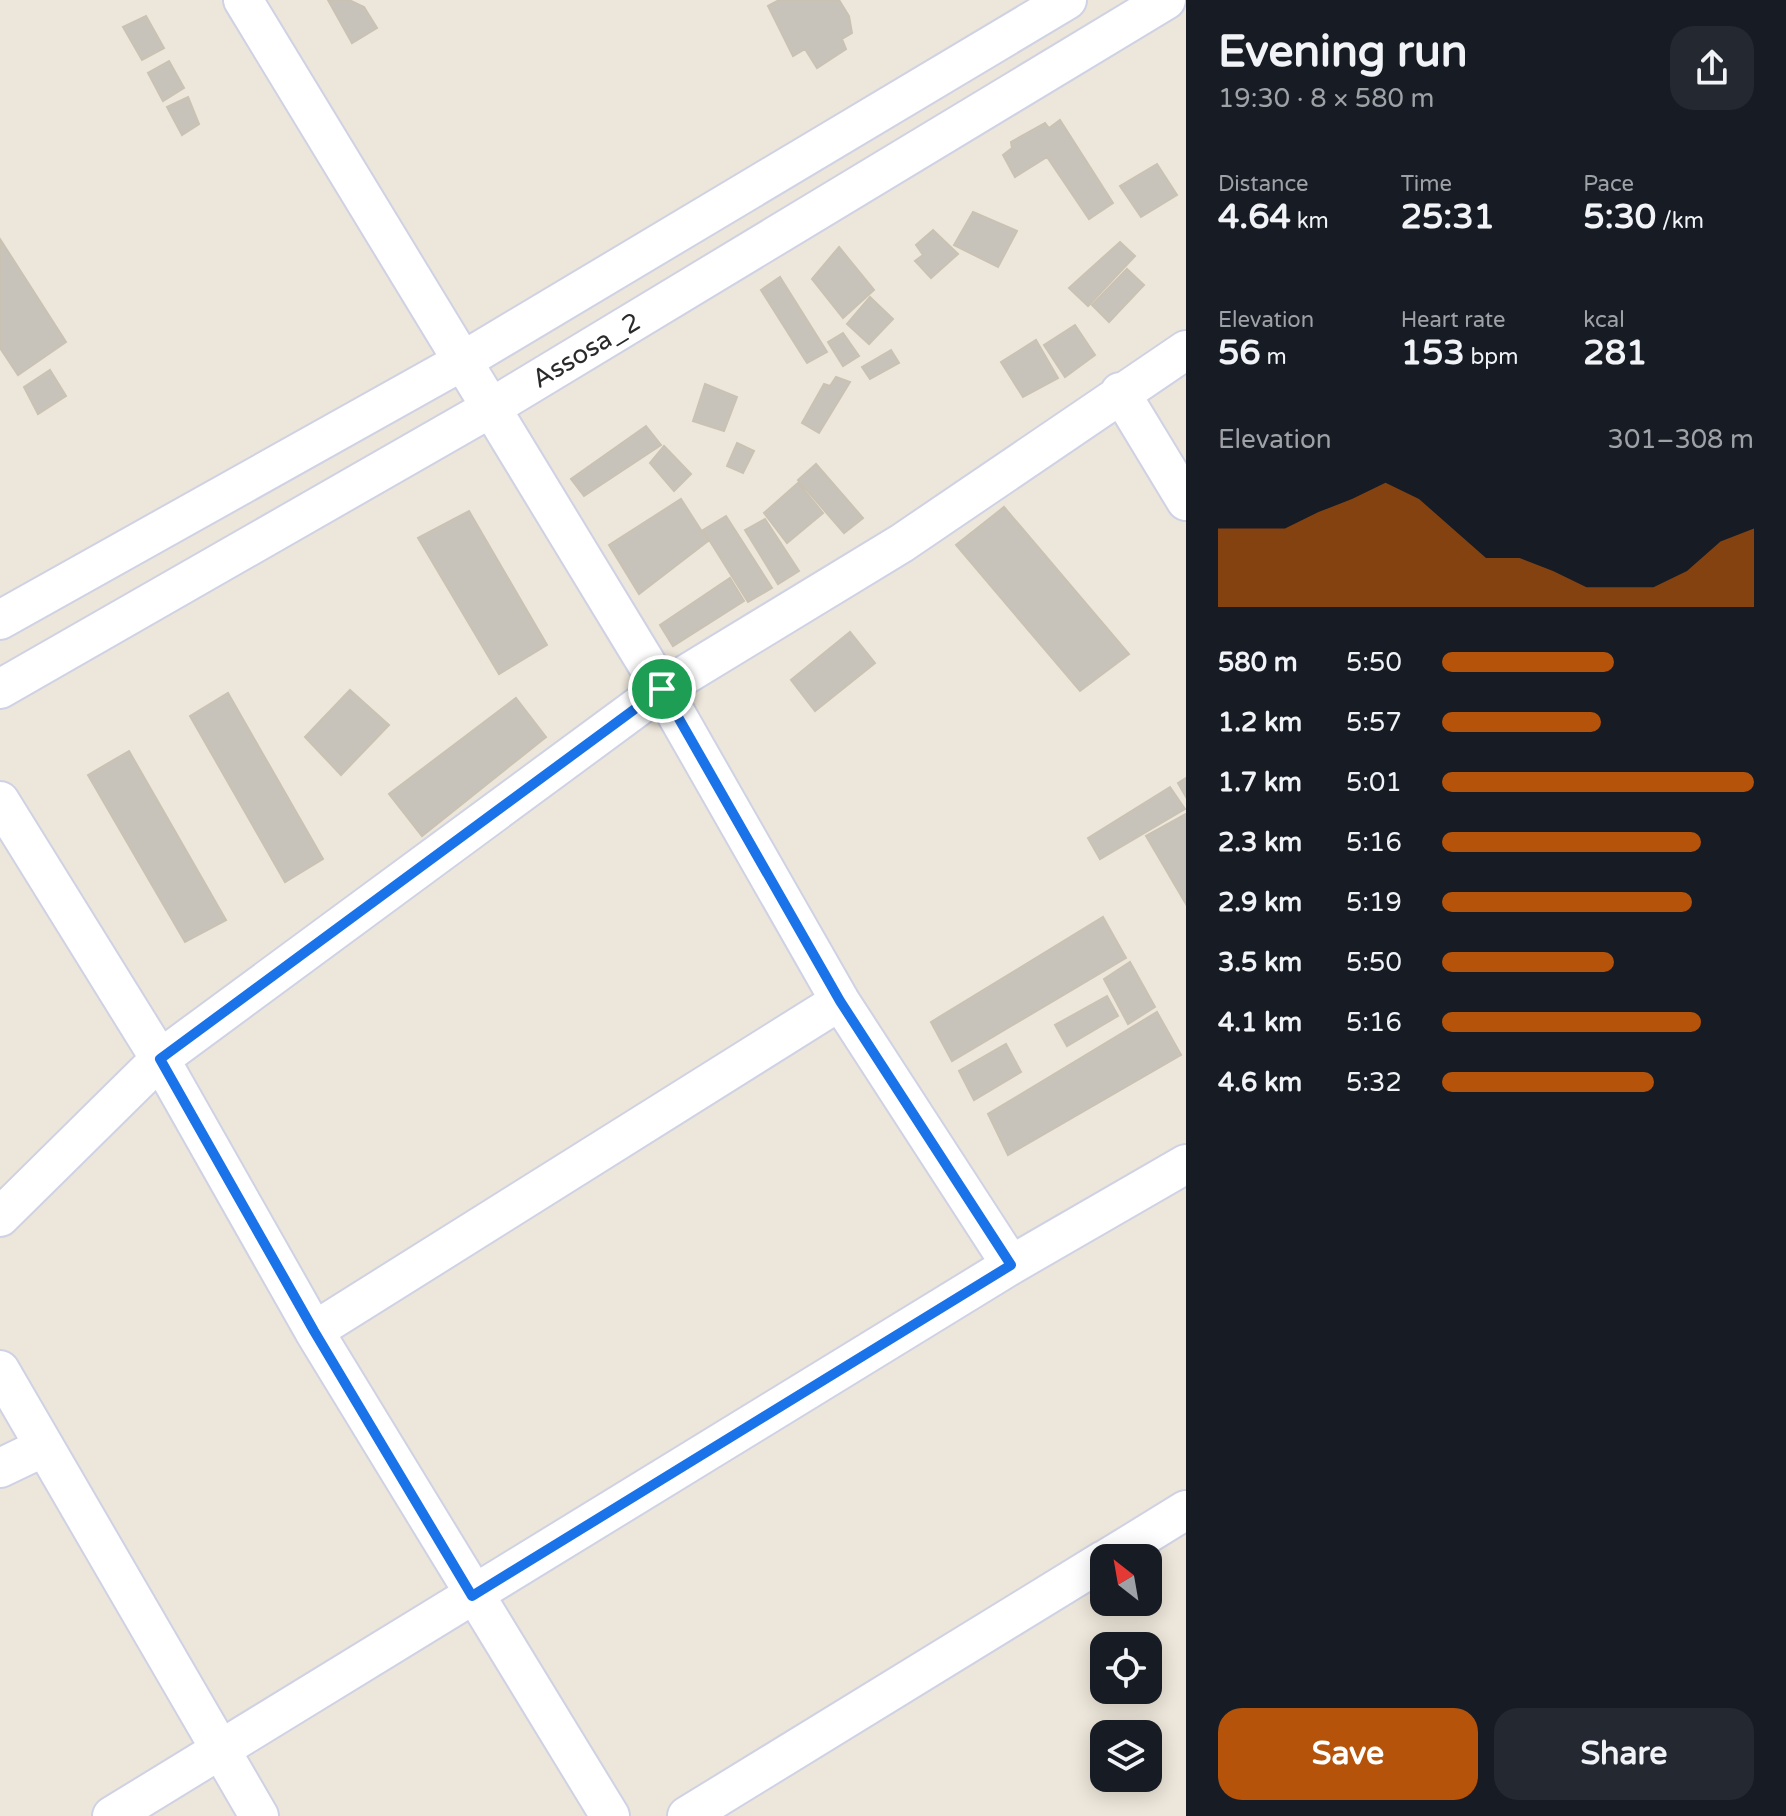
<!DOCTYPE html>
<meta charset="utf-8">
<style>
body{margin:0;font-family:"Varela Round",sans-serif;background:#242831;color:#f1f3f6;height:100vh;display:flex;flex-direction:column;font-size:30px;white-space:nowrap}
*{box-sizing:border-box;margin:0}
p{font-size:26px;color:#9ea1a6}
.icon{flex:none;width:44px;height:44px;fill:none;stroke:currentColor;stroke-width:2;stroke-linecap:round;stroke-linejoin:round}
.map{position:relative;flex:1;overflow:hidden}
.details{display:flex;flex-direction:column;background:#171b24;width:600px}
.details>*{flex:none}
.needle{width:52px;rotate:329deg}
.controls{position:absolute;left:1090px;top:1544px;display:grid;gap:16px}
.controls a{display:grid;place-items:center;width:72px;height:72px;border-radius:16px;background:#171b24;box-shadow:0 4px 20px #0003;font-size:40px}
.pin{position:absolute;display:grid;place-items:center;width:68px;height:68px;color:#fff;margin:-34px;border:4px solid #fff;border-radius:50%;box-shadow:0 2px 8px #0007}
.round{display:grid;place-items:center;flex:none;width:84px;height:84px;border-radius:24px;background:#242831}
.summary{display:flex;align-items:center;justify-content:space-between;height:136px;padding:0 32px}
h1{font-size:44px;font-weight:800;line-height:60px}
.stats{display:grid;grid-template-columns:repeat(3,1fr);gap:12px;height:136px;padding:8px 32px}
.stats div{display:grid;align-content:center}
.stats b{font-size:34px;font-weight:800}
.stats small{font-size:22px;font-weight:400}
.stats p{font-size:22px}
.chart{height:224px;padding:16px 32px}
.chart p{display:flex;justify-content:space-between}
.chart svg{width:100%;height:144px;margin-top:8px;fill:#b45309;opacity:.7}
.button{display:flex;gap:16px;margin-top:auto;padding:16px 32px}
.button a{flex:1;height:92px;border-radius:24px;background:#b45309;color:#fff;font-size:32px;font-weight:800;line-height:92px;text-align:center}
.button a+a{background:#242831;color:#f1f3f6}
ul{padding:0 32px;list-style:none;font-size:26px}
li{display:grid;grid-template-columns:128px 96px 1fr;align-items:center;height:60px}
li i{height:20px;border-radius:10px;background:#b45309}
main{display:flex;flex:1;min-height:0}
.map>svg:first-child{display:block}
.building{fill:#c8c3ba;stroke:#c9c2b3;stroke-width:2}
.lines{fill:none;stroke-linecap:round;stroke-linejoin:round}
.minor-casing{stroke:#cfd2e4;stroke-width:42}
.minor{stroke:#fff;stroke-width:38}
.route-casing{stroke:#fff;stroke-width:16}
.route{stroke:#1a73e8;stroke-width:10}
.labels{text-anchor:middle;stroke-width:8;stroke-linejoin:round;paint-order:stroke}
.street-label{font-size:26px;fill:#2a2a2a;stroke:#fff}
</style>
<main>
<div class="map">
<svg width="1186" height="1816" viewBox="0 0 1186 1816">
<rect width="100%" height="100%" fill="#ede6da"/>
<path class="building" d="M328 0H349L364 7 377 28 352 43Z
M779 0H839L849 16 852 33 842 39 846 49 817 68 805 49 793 56 768 6Z
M146 16 164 48 142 60 123 27Z
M169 61 184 88 163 101 148 73Z
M188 97 199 124 182 135 167 107Z
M1060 120 1113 203 1089 219 1047 157 1015 177 1003 155 1012 148 1011 142 1045 123 1049 128Z
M1157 164 1177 195 1141 217 1120 186Z
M973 212 1017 231 998 267 954 245Z
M933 230 958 254 931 278 915 261 923 255 916 245Z
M0 239 66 342 18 375 0 348Z
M1120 242 1135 256 1088 306 1069 288Z
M839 247 874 290 843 318 812 279Z
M1127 269 1144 285 1109 322 1092 305Z
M780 277 827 352 807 363 761 290Z
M870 297 893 319 869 344 847 324Z
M1075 325 1095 355 1065 377 1044 345Z
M843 333 859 356 843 366 828 342Z
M1036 340 1058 378 1023 397 1001 362Z
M891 350 899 363 870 379 862 367Z
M50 370 66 396 38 414 24 387Z
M836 377 850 382 819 433 802 423 824 384 830 386Z
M705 384 737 397 724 431 693 421Z
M646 426 661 445 584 496 571 479Z
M737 443 754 451 743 473 727 466Z
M664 446 691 474 674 491 650 463Z
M816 464 863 518 844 533 798 480Z
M798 483 823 513 787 543 764 513Z
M681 499 708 541 639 594 609 545Z
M1004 507 1129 654 1080 691 956 545Z
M469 511 547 645 499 674 418 538Z
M726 516 772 588 748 602 703 530Z
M765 519 799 571 778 584 745 530Z
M730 578 744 601 673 646 660 625Z
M850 632 875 663 815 711 791 680Z
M350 690 389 725 341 775 305 737Z
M228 693 323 859 285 882 190 716Z
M516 698 546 737 422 836 389 794Z
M129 751 226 920 185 942 88 775Z
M1186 778V797L1178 783Z
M1170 787 1185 809 1100 859 1088 838Z
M1186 814V904L1146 836Z
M1103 917 1126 958 952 1061 931 1022Z
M1130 962 1155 1007 1128 1024 1104 979Z
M1107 996 1118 1016 1067 1046 1055 1025Z
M1157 1012 1181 1055 1008 1155 988 1114Z
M1006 1044 1021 1072 974 1100 959 1071Z"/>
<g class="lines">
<defs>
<path id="minor" d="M243 0 662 689 840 1001 1011 1265
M1120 392 1186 501
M0 620 461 362 1067 0
M0 689 489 409 1166 0
M0 801 160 1059 314 1331 610 1816
M0 1217 160 1059 662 689 902 543 1186 350
M314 1331 840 1001
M0 1370 259 1816
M0 1468 44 1447
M1108 1558 1186 1510
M112 1816 1011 1265 1186 1164
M687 1816 1104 1560"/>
</defs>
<use href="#minor" class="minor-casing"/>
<use href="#minor" class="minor"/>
</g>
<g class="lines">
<defs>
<path id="route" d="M662 689 840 1001 1011 1265 472 1596 314 1331 160 1059Z"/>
</defs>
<use href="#route" class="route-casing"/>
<use href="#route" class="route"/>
</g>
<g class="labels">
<g class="street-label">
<text transform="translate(586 350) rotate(-31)" y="9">Assosa_2</text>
</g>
</g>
</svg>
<div class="controls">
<a><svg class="needle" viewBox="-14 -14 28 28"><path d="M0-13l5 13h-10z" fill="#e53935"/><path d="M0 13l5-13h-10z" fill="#9ea1a6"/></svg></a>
<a><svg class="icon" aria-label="locate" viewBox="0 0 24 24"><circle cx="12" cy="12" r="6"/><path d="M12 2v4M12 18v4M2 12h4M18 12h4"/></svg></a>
<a><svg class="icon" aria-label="layers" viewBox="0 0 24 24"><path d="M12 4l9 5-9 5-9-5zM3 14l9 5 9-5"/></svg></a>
</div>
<div class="pin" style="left:662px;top:689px;background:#1e9e55"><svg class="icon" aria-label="arrive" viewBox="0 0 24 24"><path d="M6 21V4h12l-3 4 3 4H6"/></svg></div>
</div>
<section class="details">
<div class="summary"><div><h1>Evening run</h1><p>19:30 · 8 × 580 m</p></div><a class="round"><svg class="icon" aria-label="share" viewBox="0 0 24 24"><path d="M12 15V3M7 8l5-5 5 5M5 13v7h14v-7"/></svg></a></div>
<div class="stats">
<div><p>Distance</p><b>4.64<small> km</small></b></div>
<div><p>Time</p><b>25:31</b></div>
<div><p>Pace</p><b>5:30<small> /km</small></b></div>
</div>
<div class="stats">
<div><p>Elevation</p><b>56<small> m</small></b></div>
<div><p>Heart rate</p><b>153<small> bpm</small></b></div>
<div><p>kcal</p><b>281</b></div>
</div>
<div class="chart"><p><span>Elevation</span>301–308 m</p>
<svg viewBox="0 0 160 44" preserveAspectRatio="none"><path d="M0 44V20L10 20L20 20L30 15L40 11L50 6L60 11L70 20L80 29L90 29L100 33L110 38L120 38L130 38L140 33L150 24L160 20V44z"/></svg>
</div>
<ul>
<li><b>580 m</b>5:50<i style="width:55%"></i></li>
<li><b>1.2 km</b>5:57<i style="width:51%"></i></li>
<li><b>1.7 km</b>5:01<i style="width:100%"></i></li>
<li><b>2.3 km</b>5:16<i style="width:83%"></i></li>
<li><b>2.9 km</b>5:19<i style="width:80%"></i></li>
<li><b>3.5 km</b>5:50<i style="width:55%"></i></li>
<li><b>4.1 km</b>5:16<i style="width:83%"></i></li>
<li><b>4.6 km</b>5:32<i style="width:68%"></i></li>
</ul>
<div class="button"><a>Save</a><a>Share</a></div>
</section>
</main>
